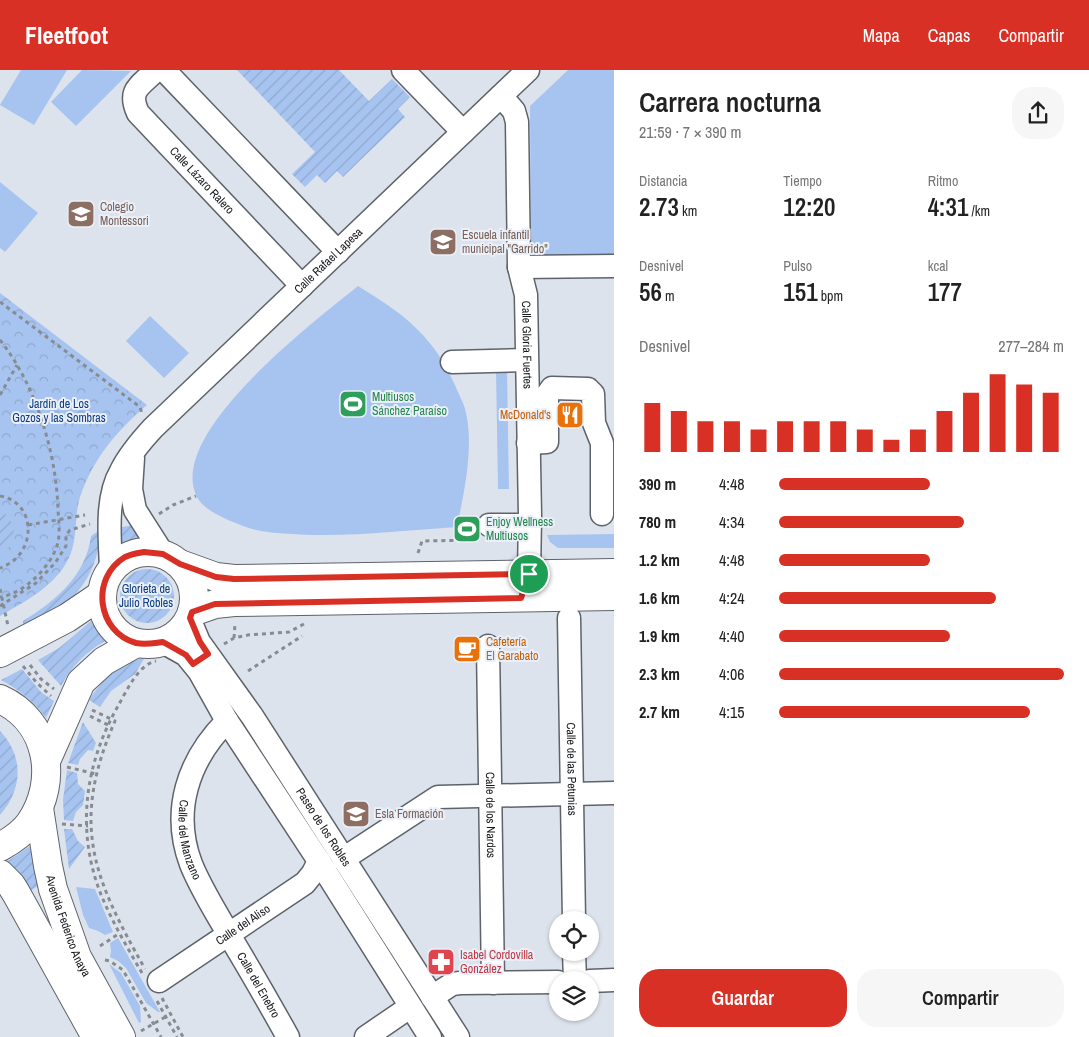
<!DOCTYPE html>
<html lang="es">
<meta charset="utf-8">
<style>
body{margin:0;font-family:"Archivo Narrow",sans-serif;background:#f6f6f6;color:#222;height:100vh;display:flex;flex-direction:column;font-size:19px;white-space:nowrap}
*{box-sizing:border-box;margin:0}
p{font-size:16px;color:#767676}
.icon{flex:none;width:28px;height:28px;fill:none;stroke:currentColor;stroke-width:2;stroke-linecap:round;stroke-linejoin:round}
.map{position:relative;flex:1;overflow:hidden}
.side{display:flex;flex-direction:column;background:#fff;width:475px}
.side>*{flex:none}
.fabs{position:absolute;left:549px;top:841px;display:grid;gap:10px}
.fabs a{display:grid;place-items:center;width:50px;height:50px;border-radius:50%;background:#fff;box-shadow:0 1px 4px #0004;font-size:25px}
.pin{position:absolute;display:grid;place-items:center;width:42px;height:42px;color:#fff;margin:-21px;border:2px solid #fff;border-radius:50%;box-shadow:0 1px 5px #0007}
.round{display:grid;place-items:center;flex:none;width:52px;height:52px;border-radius:20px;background:#f6f6f6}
.head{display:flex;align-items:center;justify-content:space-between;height:85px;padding:0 25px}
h1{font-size:28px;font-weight:600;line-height:38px}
.metrics{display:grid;grid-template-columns:repeat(3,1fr);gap:8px;height:85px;padding:5px 25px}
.metrics div{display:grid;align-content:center}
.metrics b{font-size:25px;font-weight:600}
.metrics small{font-size:14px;font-weight:400}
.metrics p{font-size:14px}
.chart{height:140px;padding:10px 25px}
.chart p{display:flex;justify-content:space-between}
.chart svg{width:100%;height:90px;margin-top:5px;stroke:#d93025;stroke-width:6}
.button{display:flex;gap:10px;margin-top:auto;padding:10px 25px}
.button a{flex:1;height:58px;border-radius:20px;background:#d93025;color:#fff;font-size:20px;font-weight:600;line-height:58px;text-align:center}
.button a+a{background:#f6f6f6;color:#222}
ul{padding:0 25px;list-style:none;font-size:16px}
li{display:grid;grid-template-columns:80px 60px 1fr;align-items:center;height:38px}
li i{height:12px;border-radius:6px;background:#d93025}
header{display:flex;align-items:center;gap:30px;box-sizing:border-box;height:70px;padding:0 25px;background:#d93025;color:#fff}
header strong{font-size:24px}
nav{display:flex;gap:28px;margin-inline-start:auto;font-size:18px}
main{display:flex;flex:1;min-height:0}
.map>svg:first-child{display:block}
.grass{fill:#a7c4f0}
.forest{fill:url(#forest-crowns)}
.garden{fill:url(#garden-furrows)}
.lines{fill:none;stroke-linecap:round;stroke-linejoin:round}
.minor-casing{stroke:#5e636a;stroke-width:25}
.major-casing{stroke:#5e636a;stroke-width:30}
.path{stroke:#878c92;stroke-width:3;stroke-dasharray:4 4;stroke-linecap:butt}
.minor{stroke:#fff;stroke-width:22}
.major{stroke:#fff;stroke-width:28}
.route-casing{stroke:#fff;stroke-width:10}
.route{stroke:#d93025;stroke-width:6}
.labels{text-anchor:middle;stroke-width:4;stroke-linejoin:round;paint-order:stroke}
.street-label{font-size:12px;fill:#17191c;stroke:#eaf0f9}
.education-label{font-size:12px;fill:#785e54;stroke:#eaf0f9;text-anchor:start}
.leisure-label{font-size:12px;fill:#27864d;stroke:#eaf0f9;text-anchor:start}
.park-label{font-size:12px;fill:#0e3c7e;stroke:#eaf0f9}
.food-label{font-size:12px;fill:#c56008;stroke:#eaf0f9;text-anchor:end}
.health-label{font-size:12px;fill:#be3a42;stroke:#eaf0f9;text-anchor:start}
</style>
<header>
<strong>Fleetfoot</strong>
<nav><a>Mapa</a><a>Capas</a><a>Compartir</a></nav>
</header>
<main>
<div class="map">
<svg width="614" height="967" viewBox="0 0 614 967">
<defs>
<pattern id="forest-crowns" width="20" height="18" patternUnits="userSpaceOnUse" patternTransform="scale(1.25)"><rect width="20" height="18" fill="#a7c4f0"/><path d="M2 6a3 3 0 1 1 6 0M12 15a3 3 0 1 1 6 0" fill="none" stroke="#8fa8cd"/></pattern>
<pattern id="garden-furrows" width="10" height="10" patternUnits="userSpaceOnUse" patternTransform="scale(1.25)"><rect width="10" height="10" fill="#a7c4f0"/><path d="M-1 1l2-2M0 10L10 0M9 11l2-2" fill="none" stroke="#8fa8cd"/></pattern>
</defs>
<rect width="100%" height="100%" fill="#dde3ec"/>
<path class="grass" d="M21 0H67L34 55 0 35Z
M82 0 131 1 76 56 51 32Z
M568 0H614V187L531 188 530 36Z
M0 112 38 143 5 182 0 178Z
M358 216C406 245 436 268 458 322 461 329 465 336 466 343 474 378 464 423 457 457 409 460 361 466 313 465 296 464 278 464 261 461 249 459 239 454 228 450 217 445 201 437 196 425 168 362 315 251 358 216Z
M150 246 189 283 164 308 126 271Z
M496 301H507L509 419H498Z
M614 464V478H558L550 472 547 465Z
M76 817 95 819 113 862 105 865 98 861 89 858 83 845Z
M118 868 160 942H158L146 933 126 898 118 891 110 887 111 881 110 873Z
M109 894 121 903 140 936 141 952 139 953Z"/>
<path class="forest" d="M0 223 147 335C116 362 94 387 80 427 75 443 77 460 73 476 65 511 28 530 0 546Z"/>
<path class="garden" d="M237 0H339L369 31 392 9 410 27 398 39 405 47 343 107 337 101 325 113 317 105 305 117 292 104 315 82Z
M0 441C18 449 19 477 0 482Z
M133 455 143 468 129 471 117 475V458Z
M101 459C97 515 68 536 23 563V551C55 531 86 506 91 466Z
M120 526a27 27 0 1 1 54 0a27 27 0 1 1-54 0Z
M91 551 105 571C86 582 71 597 61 616L38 590 59 578Z
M145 587 135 604 111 621 100 637 89 630C104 607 117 595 145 587Z
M22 599 41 622 54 631 46 648C34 631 19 620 1 610Z
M83 652 96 673 93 681 88 680 80 689 78 695 68 693Z
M0 661C24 686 23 719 0 745Z
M67 700 77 703 78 714 85 721 83 735 76 742 73 751 64 750 63 730Z
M64 759H72L78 771 85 777 69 799Z
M30 776 38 816 27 823 5 793Z"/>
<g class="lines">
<defs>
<g id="minor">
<path id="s1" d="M156 0C141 16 127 19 138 43L302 216"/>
<path d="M164 0 338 182"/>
<path d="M403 0 463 62"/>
<path id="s2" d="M501 26 514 41 517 52 519 197 526 225 530 446 529 505 524 520"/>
<path d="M519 197 614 196"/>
<path d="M452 292 526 290"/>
<path d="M528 373 547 372V325L552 318 588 319 593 324 594 353 602 373V444"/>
<path d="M133 388 131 419 135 440 163 484"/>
<path d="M489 455H530"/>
<path id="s3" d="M111 499C110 469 105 428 121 401 129 385 141 371 153 358L528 0"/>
<path id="s4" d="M189 548 199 572 252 646 458 967"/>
<path id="s5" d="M569 548 574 850"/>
<path d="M163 572 186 585 199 601 227 651 319 791 430 967"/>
<path id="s6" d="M488 576 493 913"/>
<path id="s7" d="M227 651C188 690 171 741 191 794 201 819 216 842 229 865 249 898 269 933 288 967"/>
<path d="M343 789 438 727 614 723"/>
<path d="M574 882 575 910"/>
<path id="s8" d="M159 911 305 813 313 803 319 791"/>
<path d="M590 911 614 910"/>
<path d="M432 927 452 914 460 913 558 912"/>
<path d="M366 967 410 937"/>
</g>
<g id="major">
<circle cx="148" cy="528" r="46"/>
<path d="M180 494 216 507 234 509 614 503"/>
<path d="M192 542 215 534 234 532 614 526"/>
<path d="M0 583 67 548 101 525"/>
<path d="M0 629C49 651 59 711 30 753 22 764 11 771 0 777"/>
<path d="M46 691 81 612 104 591 136 573"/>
<path id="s9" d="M39 738 48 796 53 819 64 850 77 887 121 967"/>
<path d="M0 804 11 815 16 823 96 967"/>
</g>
</defs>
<use href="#minor" class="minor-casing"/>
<use href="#major" class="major-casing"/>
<path class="path" d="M0 232 140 337 142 344
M0 270C6 278 12 286 17 295 42 337 57 393 58 441 59 451 60 462 58 472 55 486 44 500 33 510 24 518 13 525 0 527
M0 325 17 295
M0 426C37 432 38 485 0 498
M159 444 173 435 196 426
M28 455 85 445
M418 483 422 471 478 470
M0 519 8 556
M0 536 36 513 55 493 66 476V465L70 460 90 454
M234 568 235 554
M224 574 234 568 248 565 289 562 304 554
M30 595 41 609 54 619
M23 596 37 613 51 626
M248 601 302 566
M92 640 115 651C70 754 93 807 145 899
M90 646 108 655
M67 697 96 704
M62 754 88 756
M100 876 120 863
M105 890 110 891 123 900 161 967
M142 903C127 877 111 850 100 822 76 759 85 694 118 636 127 620 138 595 156 591
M162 928 183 967
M157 931 177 967
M141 961 167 946"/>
<use href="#minor" class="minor"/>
<use href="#major" class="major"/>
</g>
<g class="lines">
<defs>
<path id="route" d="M144 482 163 484 180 494 216 507 234 509 529 504 521 528 215 534 192 542 190 548 200 572 208 584 193 594 186 585 163 572C154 573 146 575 136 573 97 562 90 508 125 487 131 484 138 483 144 482Z"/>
</defs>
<use href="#route" class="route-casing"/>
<use href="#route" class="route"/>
</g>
<defs>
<symbol id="school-square" viewBox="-11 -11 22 22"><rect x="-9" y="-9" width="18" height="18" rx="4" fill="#8d6e63" stroke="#eaf0f9"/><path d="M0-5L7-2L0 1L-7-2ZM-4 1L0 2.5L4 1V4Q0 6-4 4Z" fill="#fff"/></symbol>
<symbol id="stadium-square" viewBox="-11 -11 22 22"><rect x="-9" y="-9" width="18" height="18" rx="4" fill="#2e9e5b" stroke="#eaf0f9"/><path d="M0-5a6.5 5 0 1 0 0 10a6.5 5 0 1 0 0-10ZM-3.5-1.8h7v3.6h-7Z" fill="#fff"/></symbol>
<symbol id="restaurant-square" viewBox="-11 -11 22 22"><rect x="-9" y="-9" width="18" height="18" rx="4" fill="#e8710a" stroke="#eaf0f9"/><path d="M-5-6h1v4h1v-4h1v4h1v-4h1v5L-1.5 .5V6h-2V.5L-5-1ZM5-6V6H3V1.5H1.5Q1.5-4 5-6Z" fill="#fff"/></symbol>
<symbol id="cafe-square" viewBox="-11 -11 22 22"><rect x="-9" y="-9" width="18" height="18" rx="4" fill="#e8710a" stroke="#eaf0f9"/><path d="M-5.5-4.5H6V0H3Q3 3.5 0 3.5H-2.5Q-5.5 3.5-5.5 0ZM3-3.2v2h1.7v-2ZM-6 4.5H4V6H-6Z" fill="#fff"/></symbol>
<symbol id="pharmacy-square" viewBox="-11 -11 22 22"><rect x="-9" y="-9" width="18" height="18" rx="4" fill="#e0444e" stroke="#eaf0f9"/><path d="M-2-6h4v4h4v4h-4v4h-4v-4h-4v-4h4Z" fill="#fff"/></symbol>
</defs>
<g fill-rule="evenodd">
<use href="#school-square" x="65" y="128" width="32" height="32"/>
<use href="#school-square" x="427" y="156" width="32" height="32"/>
<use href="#stadium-square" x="337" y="318" width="32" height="32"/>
<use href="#restaurant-square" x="554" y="329" width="32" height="32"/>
<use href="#stadium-square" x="451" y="443" width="32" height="32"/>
<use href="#cafe-square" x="451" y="563" width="32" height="32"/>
<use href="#school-square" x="340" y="728" width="32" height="32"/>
<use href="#pharmacy-square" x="425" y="876" width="32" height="32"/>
</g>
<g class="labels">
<g class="street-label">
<text dy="4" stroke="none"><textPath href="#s1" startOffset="145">Calle Lázaro Ralero</textPath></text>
<text dy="4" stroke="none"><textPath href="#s3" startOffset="396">Calle Rafael Lapesa</textPath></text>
<text dy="4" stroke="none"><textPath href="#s2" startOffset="255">Calle Gloria Fuertes</textPath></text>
<text dy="4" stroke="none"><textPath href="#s5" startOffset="151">Calle de las Petunias</textPath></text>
<text dy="4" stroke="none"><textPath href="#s6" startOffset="169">Calle de los Nardos</textPath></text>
<text dy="4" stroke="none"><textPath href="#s4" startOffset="249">Paseo de los Robles</textPath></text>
<text dy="4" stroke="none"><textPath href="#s7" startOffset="132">Calle del Manzano</textPath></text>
<text dy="4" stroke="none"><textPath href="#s8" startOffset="101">Calle del Aliso</textPath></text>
<text dy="4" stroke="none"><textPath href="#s9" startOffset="122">Avenida Federico Anaya</textPath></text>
<text dy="4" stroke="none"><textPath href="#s7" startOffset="295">Calle del Enebro</textPath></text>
</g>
<g class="education-label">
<text x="100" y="141">Colegio<tspan x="100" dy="14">Montessori</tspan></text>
<text x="462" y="169">Escuela infantil<tspan x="462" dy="14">municipal "Garrido"</tspan></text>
<text x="375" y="748">Esla Formación</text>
</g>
<g class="leisure-label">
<text x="372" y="331">Multiusos<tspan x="372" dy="14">Sánchez Paraíso</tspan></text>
<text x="486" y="456">Enjoy Wellness<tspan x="486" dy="14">Multiusos</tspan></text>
</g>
<g class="park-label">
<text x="59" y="338">Jardín de Los<tspan x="59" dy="14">Gozos y las Sombras</tspan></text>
<text x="146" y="523">Glorieta de<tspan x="146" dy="14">Julio Robles</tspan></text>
</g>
<g class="food-label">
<text x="551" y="349">McDonald's</text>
<text x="486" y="576" text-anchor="start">Cafetería<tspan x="486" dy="14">El Garabato</tspan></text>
</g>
<g class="health-label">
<text x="460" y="889">Isabel Cordovilla<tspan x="460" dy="14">González</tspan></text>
</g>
</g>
</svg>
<div class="fabs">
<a><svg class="icon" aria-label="locate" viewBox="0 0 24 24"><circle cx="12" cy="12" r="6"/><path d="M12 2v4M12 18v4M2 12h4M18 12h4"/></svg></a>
<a><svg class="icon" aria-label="layers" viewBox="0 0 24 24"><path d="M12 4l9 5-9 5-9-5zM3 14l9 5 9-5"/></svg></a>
</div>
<div class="pin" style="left:529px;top:504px;background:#1e9e55"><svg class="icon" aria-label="arrive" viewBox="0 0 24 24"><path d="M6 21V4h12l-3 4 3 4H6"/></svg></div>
</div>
<section class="side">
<div class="head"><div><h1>Carrera nocturna</h1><p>21:59 · 7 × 390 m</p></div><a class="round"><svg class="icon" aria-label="share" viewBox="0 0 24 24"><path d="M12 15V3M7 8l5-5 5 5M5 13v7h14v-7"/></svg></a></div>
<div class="metrics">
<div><p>Distancia</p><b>2.73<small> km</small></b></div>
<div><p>Tiempo</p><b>12:20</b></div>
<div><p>Ritmo</p><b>4:31<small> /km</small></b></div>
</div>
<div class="metrics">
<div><p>Desnivel</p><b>56<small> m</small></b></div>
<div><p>Pulso</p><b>151<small> bpm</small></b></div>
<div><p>kcal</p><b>177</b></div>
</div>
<div class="chart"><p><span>Desnivel</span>277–284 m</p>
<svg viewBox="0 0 160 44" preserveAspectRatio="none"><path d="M5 44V20M15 44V24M25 44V29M35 44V29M45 44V33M55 44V29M65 44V29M75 44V29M85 44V33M95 44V38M105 44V33M115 44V24M125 44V15M135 44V6M145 44V11M155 44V15"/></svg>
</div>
<ul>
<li><b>390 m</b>4:48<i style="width:53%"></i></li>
<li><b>780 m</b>4:34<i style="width:65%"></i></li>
<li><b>1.2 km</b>4:48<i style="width:53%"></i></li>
<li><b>1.6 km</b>4:24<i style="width:76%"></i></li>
<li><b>1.9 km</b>4:40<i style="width:60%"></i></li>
<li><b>2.3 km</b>4:06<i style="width:100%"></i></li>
<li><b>2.7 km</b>4:15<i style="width:88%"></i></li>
</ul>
<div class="button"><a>Guardar</a><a>Compartir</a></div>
</section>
</main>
